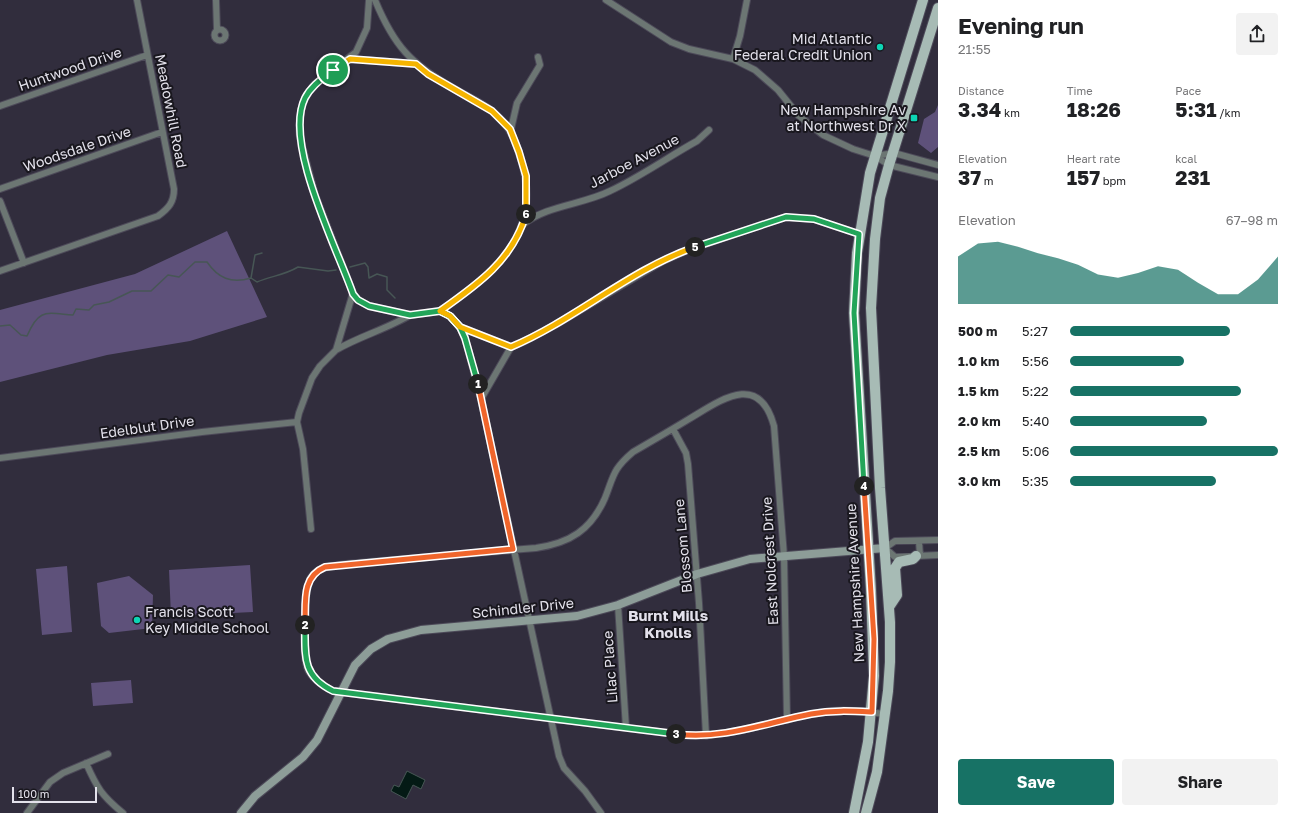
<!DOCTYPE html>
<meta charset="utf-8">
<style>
body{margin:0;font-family:"Golos Text",sans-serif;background:#f2f2f2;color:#202124;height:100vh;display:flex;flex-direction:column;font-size:15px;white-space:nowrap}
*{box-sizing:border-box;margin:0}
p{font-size:13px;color:#757577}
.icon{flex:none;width:22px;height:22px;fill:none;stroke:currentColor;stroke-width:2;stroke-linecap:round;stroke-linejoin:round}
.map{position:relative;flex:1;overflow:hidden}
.panel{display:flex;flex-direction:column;background:#fff;width:360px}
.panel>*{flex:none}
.scale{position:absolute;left:12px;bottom:10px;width:85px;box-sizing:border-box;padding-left:4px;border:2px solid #e3e1eb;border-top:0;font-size:11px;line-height:14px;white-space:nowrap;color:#e3e1eb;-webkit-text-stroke:3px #19171e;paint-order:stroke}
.pin{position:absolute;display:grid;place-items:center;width:34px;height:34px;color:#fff;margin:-17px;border:2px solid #fff;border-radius:50%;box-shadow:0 1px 4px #0007}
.km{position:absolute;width:20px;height:20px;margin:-10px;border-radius:50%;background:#222;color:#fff;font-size:11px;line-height:20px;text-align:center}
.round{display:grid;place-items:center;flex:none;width:42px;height:42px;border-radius:4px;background:#f2f2f2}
.head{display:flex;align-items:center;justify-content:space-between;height:68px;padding:0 20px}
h1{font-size:22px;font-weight:700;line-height:30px}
.metrics{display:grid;grid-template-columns:repeat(3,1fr);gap:6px;height:68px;padding:4px 20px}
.metrics div{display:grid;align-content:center}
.metrics b{font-size:20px;font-weight:700}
.metrics small{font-size:11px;font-weight:400}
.metrics p{font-size:11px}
.chart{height:112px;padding:8px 20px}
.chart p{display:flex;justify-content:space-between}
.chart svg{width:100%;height:72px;margin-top:4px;fill:#177265;opacity:.7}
.action{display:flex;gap:8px;margin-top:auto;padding:8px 20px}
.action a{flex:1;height:46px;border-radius:4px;background:#177265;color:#fff;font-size:16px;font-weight:700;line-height:46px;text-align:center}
.action a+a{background:#f2f2f2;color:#202124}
ul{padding:0 20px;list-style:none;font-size:13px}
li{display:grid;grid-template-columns:64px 48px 1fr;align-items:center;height:30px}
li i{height:10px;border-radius:5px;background:#177265}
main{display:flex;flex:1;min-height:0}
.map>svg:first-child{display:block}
.green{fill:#5e517a}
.water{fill:#041a15;stroke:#475655}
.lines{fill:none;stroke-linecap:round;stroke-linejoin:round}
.stream{stroke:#475655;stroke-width:1.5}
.street-casing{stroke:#4d4a59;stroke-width:8}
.secondary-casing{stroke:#4d4a59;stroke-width:10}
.primary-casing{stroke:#4d4a59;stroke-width:12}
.street{stroke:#6c7673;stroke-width:6}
.secondary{stroke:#8d9d98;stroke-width:8}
.primary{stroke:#a7bbb5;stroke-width:10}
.split-1-casing{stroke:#fff;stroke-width:8}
.split-2-casing{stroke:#fff;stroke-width:8}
.split-3-casing{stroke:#fff;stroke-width:8}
.split-4-casing{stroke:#fff;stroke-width:8}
.split-5-casing{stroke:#fff;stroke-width:8}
.split-6-casing{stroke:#fff;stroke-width:8}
.split-7-casing{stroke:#fff;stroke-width:8}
.split-1{stroke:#22a559;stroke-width:5}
.split-2{stroke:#f0652b;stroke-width:5}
.split-3{stroke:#22a559;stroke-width:5}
.split-4{stroke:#f0652b;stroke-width:5}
.split-5{stroke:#22a559;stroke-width:5}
.split-6{stroke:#f5b400;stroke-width:5}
.split-7{stroke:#f5b400;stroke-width:5}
.poi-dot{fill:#0dd5b5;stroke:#19171e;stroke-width:1.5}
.labels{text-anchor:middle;stroke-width:4;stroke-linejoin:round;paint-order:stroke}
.poi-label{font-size:14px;fill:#e3e1eb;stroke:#19171e;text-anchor:end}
.street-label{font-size:14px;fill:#e3e1eb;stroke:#19171e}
.neighbourhood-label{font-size:15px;font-weight:bold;fill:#e3e1eb;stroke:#19171e}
</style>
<main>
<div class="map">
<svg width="938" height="813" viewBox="0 0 938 813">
<rect width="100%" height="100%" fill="#312d3d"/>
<path class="green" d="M938 105V147L931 153 918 143 924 119 935 112Z
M227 231 267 317 190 341 107 355 0 382V310L135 274Z
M250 565 253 612 171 616 169 570Z
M67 566 72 632 42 635 36 569Z
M129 576 153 595 152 628 109 633 101 626 97 583Z
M131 680 133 703 93 706 91 683Z"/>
<path class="water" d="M407 771 425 780 421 789 413 785 406 799 391 791 394 785 399 787Z"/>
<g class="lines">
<path class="stream" d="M350 267 365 263 368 267 369 278 377 274 387 277V290L395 298
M251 278 255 255 262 253
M0 326 10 325 21 335 27 336C39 308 46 313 73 315L76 309 89 310 94 305 109 302 132 291H151L168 275 179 277 195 262H207C218 278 231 284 251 278L257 282C271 276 285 275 298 267L328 271 336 270"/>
<defs>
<path id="street" d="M216 0 217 30
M369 0 367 28 356 52 314 85 305 98 301 110 299 126 300 138 315 195 353 293 358 300 369 306 410 315 440 311 450 316 460 327 511 347 525 341 555 325 663 261 688 250 770 222 786 217 814 219 859 234
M375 0C394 46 411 64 453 88 466 96 481 102 492 111 511 127 515 139 522 163 542 236 494 273 440 311
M606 0 671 42 689 49 733 59 755 70 778 90 799 116 823 135 853 149 875 156 889 165 938 177
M214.5 35a5.5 5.5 0 1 1 11 0a5.5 5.5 0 1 1-11 0Z
M350 59 416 64
M733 59 740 36 747 0
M0 106 147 55
M511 129 517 103 540 65 538 57
M875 156 894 153 938 165
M0 189 162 132
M0 201 24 263
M522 225C547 205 582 205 610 191 640 177 668 157 697 141L709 130
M0 271 158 216C169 208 174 202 174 189L137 0
M460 327 465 338 481 399 559 756 564 768 585 791 601 813
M336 350C360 336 387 329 410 315
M481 399 511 347
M673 429 686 453 688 464 699 603 706 736
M0 458 202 432 297 422
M311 529 303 449 297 422 299 413 312 378 320 366 336 350 353 293
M938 540 895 541 885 548 895 557 938 555
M919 541 920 556
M618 605 626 728
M787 720 784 556 774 426C759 371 721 400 689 419 671 430 652 441 633 452 613 469 614 475 605 498 591 530 570 543 536 548L346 564C334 566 320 566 312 576 303 586 303 653 307 667 311 679 323 686 333 691L691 736C740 736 784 716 832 711 849 709 867 712 884 714
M86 763C97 788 102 796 123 813
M27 813 50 782 63 773 108 754"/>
<path id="secondary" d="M241 813 255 796 303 757 317 740 355 665 371 649 388 639 421 630 577 616 618 605 697 574 750 559 885 548"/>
<path id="primary" d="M889 607 897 595 895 568 899 562 913 559 916 556
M854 813 868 742 874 676 871 590 854 313 857 253 870 173 923 0
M866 813 877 772 888 691 890 662V622L880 488 871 308 875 239 880 198 889 165 938 8"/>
</defs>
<use href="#street" class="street-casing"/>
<use href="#secondary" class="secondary-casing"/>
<use href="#primary" class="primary-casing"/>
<use href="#street" class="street"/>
<use href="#secondary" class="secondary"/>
<use href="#primary" class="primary"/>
</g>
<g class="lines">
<defs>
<path id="split-1" d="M333 70C323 78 311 86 305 98 283 143 337 248 353 294L358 300 369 306 410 315 440 311 450 316 460 327 465 338 478 384"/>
<path id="split-2" d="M305 625C306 603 301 577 325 567L513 549 478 384"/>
<path id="split-3" d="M305 625C305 656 302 676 333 691L676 734"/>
<path id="split-4" d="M676 734C723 740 765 723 811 714 832 710 851 711 872 712L874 639 864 486"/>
<path id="split-5" d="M695 247 786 217 814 219 859 234 854 313 864 486"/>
<path id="split-6" d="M526 214C513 260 477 285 440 311L450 316 460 327 511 347C575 320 629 270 695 247"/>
<path id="split-7" d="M333 70 350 59 416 64 428 74 492 111 510 129 519 152 526 176V214"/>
</defs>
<use href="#split-1" class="split-1-casing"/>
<use href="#split-2" class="split-2-casing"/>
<use href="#split-3" class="split-3-casing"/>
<use href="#split-4" class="split-4-casing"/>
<use href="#split-5" class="split-5-casing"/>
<use href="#split-6" class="split-6-casing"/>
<use href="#split-7" class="split-7-casing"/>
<use href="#split-1" class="split-1"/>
<use href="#split-2" class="split-2"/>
<use href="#split-3" class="split-3"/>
<use href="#split-4" class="split-4"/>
<use href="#split-5" class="split-5"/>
<use href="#split-6" class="split-6"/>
<use href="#split-7" class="split-7"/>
</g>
<g class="poi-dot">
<circle cx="880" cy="47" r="4"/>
<rect x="910" y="114" width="8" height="8" rx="2"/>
<circle cx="137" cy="620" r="4"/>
</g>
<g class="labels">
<g class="poi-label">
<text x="872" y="44">Mid Atlantic<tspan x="872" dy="16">Federal Credit Union</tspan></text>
<text x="906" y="115">New Hampshire Av<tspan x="906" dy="16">at Northwest Dr X</tspan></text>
<text x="145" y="617" text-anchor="start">Francis Scott<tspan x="145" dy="16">Key Middle School</tspan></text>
</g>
<g class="street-label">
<text transform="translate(70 69) rotate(-19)" y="5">Huntwood Drive</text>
<text transform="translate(171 111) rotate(79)" y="5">Meadowhill Road</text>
<text transform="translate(77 149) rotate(-19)" y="5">Woodsdale Drive</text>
<text transform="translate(634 161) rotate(-28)" y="5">Jarboe Avenue</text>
<text transform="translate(147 427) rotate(-8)" y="5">Edelblut Drive</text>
<text transform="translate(683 546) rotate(-95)" y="5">Blossom Lane</text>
<text transform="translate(770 561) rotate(-93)" y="5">East Nolcrest Drive</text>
<text transform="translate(855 583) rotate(-93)" y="5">New Hampshire Avenue</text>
<text transform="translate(523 608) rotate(-6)" y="5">Schindler Drive</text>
<text transform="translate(610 667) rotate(-94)" y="5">Lilac Place</text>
</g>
<g class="neighbourhood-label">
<text x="668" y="621">Burnt Mills<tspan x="668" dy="17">Knolls</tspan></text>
</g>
</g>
</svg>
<div class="scale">100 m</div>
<div class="pin" style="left:333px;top:70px;background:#1e9e55"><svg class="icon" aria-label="arrive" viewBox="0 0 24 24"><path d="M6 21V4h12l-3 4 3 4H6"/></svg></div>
<b class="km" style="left:478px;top:384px">1</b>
<b class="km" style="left:305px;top:625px">2</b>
<b class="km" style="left:676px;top:734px">3</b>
<b class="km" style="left:864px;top:486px">4</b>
<b class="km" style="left:695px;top:247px">5</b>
<b class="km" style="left:526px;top:214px">6</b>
</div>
<section class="panel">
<div class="head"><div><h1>Evening run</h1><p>21:55</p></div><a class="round"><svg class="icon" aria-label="share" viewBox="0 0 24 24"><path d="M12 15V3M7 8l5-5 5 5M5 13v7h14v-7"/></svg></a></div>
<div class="metrics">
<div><p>Distance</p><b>3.34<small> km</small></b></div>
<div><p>Time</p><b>18:26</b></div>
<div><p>Pace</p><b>5:31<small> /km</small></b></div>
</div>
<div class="metrics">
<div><p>Elevation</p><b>37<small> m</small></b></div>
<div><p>Heart rate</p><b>157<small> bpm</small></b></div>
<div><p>kcal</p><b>231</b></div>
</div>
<div class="chart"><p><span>Elevation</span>67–98 m</p>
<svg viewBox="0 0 160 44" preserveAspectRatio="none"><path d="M0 44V15L10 7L20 6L30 9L40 13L50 16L60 20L70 26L80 28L90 25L100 21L110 23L120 31L130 38L140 38L150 29L160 15V44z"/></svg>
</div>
<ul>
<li><b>500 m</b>5:27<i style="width:77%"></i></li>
<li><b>1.0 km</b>5:56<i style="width:55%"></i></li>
<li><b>1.5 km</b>5:22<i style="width:82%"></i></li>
<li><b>2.0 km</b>5:40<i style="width:66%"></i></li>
<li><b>2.5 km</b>5:06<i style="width:100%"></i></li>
<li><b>3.0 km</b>5:35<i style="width:70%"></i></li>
</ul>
<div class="action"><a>Save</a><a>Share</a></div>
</section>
</main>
